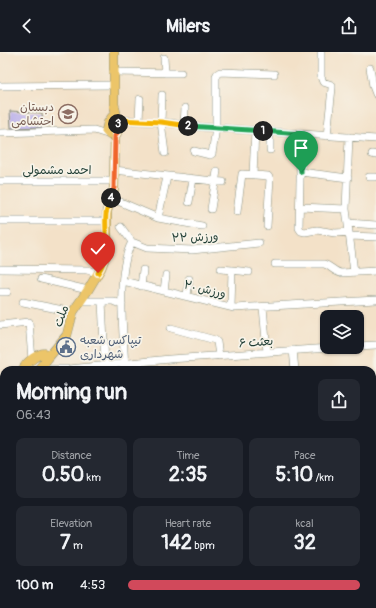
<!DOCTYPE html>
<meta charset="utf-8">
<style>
body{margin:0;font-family:Pangolin,"Playpen Sans Arabic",sans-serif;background:#242831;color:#f1f3f6;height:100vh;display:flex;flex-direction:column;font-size:15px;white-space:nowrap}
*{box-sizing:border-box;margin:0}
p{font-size:13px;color:#9ea1a6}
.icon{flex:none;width:22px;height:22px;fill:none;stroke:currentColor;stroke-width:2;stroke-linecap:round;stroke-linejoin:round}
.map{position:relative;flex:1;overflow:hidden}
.details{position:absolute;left:0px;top:314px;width:376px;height:242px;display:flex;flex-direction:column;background:#171b24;border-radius:12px 12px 0 0;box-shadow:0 1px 3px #0004}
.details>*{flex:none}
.tools{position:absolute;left:320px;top:258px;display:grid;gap:8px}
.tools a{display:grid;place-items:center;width:44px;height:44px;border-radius:8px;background:#171b24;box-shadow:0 1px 3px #0004;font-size:20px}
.pin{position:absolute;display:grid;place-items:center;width:34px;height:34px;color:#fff;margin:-41px -17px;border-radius:50% 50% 50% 0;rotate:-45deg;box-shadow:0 0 4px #0007}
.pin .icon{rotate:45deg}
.km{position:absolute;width:20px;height:20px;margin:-10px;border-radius:50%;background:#222;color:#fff;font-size:11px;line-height:20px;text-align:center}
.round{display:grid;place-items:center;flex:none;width:42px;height:42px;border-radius:8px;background:#242831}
.summary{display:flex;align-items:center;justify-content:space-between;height:68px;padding:0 16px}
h1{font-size:22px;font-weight:700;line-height:30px}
.stats{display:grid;grid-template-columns:repeat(3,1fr);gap:6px;height:68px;padding:4px 16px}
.stats div{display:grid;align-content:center;border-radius:8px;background:#242831;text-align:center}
.stats b{font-size:20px;font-weight:700}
.stats small{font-size:11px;font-weight:400}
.stats p{font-size:11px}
ul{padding:0 16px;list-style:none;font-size:13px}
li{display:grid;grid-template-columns:64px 48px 1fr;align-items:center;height:30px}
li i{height:10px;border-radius:5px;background:#d1495b}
header{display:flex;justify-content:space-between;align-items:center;height:52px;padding:0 16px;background:#171b24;font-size:18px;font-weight:700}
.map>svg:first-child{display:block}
.green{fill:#96cf82;stroke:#5a865b}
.building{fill:#ada2eb}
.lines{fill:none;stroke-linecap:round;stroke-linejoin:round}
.minor-casing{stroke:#898f7e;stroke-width:8}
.major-casing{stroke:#898f7e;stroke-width:10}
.minor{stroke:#fff;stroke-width:7}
.major{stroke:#ecc569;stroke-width:9}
.split-1-casing{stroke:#fff;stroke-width:8}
.split-2-casing{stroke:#fff;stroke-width:8}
.split-3-casing{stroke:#fff;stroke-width:8}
.split-4-casing{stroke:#fff;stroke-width:8}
.split-5-casing{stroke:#fff;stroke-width:8}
.split-1{stroke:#22a559;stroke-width:5}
.split-2{stroke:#22a559;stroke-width:5}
.split-3{stroke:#f5b400;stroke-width:5}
.split-4{stroke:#f0652b;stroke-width:5}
.split-5{stroke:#f5b400;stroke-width:5}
.labels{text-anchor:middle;stroke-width:3.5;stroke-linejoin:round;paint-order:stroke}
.education-label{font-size:12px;fill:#785e54;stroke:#f7f3e8;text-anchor:end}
.street-label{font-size:12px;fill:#1f3d34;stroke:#f7f3e8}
.service-label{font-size:12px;fill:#4e5e75;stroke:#f7f3e8;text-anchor:start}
</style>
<header><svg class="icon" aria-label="back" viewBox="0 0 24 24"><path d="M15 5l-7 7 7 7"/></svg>Milers<svg class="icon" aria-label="share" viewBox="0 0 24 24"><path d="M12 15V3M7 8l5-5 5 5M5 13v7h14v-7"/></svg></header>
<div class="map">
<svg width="376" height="556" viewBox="0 0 376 556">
<rect width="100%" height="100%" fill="#f7f3e8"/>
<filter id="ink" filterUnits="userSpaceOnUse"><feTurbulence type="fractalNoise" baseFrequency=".025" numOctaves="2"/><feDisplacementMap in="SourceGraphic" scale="8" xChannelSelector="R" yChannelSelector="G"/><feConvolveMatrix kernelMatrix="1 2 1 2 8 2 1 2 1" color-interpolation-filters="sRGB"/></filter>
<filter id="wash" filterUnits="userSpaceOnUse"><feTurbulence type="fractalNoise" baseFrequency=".012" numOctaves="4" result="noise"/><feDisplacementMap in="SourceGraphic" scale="16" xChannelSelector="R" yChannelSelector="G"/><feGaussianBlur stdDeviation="0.9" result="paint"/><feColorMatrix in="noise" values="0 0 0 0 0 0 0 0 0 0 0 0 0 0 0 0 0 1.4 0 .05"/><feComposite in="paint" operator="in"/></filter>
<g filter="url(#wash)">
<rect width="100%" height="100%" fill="#f3e1c8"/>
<path class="green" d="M372 428 376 429V548L372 541Z
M129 552H262L263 556H129Z"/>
<g id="blocks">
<path class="building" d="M10 59 42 61 43 75 11 76Z
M372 546 376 553V556H350L348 552H372Z
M264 552H298L294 556H265Z"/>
</g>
</g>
<g filter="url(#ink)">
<use href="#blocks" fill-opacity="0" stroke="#898f7e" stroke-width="1"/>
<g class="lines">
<defs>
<path id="minor" d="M321 0V25L323 30 332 33V36L327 84
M164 6 165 21
M370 16 373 34 376 42
M113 20 181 21
M0 34 113 33
M162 43 161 70 165 101
M118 68 161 70 202 75 376 87
M139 68 140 47
M184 73 185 56
M0 81 94 78 110 83
M301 82 299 176 301 179 305 180 317 178 335 181 349 180
M349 85 346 157 354 220
M270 98V80
M194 99 210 103 212 102 216 76V24L217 22 220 20 274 22
M372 102 376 103
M114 118 223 130
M301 120 348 126
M253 123 255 79
M369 125H376
M0 129H114
M111 146 158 166 202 174
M189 150 193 127
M300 155 346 157
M211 157 217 119
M237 160 242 122 268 124 270 127 267 174
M158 166 167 125
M0 169H106
M348 171 376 173
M121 175 132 190C115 221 124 283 125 318
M349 184 376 185
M132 190 147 196 192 198 259 191
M275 212H324C331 214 334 220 341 221L376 219
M0 217 87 218 98 221
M221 217 232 218
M41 227 88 238
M123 229 234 256 376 248
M141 234 143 218
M164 239 166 223
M0 240H7
M187 244 189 227
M81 249H113L122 253
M102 249 105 313
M23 250 73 260
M231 255 232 218 249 220
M263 255 267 300
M0 273 29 270 32 308
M171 276 215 288 217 290 219 304
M357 294 376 293
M293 298 295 318
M40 317H69L170 307 344 295
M372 346 376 347
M0 387 4 384
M0 452 4 453
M0 477 4 478
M0 524 4 526
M124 552 125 556
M342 552 344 556
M14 556 15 552
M324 556 330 552"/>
<path id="major" d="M114 0V52L117 66
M112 65 117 66C118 72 120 80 114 84L110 83 106 79 108 71Z
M48 306 67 283 73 260 88 238 101 216 105 205 107 194V159L114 137 115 84
M23 318C25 311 40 299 47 302L48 306 38 318
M0 338 4 335
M0 423 4 411"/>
</defs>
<use href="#minor" class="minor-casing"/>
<use href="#major" class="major-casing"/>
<use href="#minor" class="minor"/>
<use href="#major" class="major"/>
</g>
</g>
<g class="lines" filter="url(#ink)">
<defs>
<path id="split-1" d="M263 79 300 82 301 120"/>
<path id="split-2" d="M188 74 263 79"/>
<path id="split-3" d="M118 72V68L161 70 188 74"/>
<path id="split-4" d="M111 146 114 136 115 84 117 81 118 72"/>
<path id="split-5" d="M98 221C112 198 104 186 106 162 107 156 109 151 111 146"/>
</defs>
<use href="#split-1" class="split-1-casing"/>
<use href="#split-2" class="split-2-casing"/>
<use href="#split-3" class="split-3-casing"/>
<use href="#split-4" class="split-4-casing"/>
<use href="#split-5" class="split-5-casing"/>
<use href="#split-1" class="split-1"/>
<use href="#split-2" class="split-2"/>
<use href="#split-3" class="split-3"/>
<use href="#split-4" class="split-4"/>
<use href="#split-5" class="split-5"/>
</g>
<defs>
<symbol id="school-ring" viewBox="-11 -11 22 22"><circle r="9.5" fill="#f7f3e8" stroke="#8d6e63" stroke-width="1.5"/><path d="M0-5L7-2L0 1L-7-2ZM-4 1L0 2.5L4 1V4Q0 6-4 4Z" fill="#8d6e63"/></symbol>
<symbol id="civic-ring" viewBox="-11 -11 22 22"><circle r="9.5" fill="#f7f3e8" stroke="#5c6f8a" stroke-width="1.5"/><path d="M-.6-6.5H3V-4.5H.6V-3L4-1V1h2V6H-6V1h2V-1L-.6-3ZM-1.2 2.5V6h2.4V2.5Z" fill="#5c6f8a"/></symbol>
</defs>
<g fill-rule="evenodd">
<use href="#school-ring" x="57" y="51" width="22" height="22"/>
<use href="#civic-ring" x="55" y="284" width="22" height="22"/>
</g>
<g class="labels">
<g class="education-label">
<text x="54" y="59">دبستان<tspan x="54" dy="14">احتشامی</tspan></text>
</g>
<g class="street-label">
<text x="57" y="122">احمد مشمولی</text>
<text transform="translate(195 185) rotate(-2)" y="4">ورزش ۲۲</text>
<text transform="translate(205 237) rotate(13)" y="4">ورزش ۲۰</text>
<text transform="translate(61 264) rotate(-70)" y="4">ملت</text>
<text transform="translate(256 290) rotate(-4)" y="4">بعثت ۶</text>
</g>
<g class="service-label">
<text x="80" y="292">تیپاکس شعبه<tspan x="80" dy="14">شهرداری</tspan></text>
</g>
</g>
</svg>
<div class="tools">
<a><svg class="icon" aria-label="layers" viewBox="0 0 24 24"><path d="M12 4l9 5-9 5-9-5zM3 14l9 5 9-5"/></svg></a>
</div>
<div class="pin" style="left:301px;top:120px;background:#1e9e55"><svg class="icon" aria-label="arrive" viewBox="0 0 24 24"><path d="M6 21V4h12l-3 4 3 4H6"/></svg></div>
<div class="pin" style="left:98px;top:221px;background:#d93025"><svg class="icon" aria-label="check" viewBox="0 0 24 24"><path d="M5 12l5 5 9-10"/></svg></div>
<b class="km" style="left:263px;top:79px">1</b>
<b class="km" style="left:188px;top:74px">2</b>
<b class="km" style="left:118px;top:72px">3</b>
<b class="km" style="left:111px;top:146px">4</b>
<section class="details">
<div class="summary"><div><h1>Morning run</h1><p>06:43</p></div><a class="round"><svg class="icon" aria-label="share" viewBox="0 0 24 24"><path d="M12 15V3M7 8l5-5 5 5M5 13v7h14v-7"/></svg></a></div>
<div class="stats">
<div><p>Distance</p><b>0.50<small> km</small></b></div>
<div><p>Time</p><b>2:35</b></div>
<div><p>Pace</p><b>5:10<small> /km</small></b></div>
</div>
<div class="stats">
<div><p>Elevation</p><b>7<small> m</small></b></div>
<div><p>Heart rate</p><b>142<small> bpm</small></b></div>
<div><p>kcal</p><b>32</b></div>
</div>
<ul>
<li><b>100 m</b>4:53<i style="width:100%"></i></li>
</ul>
</section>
</div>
